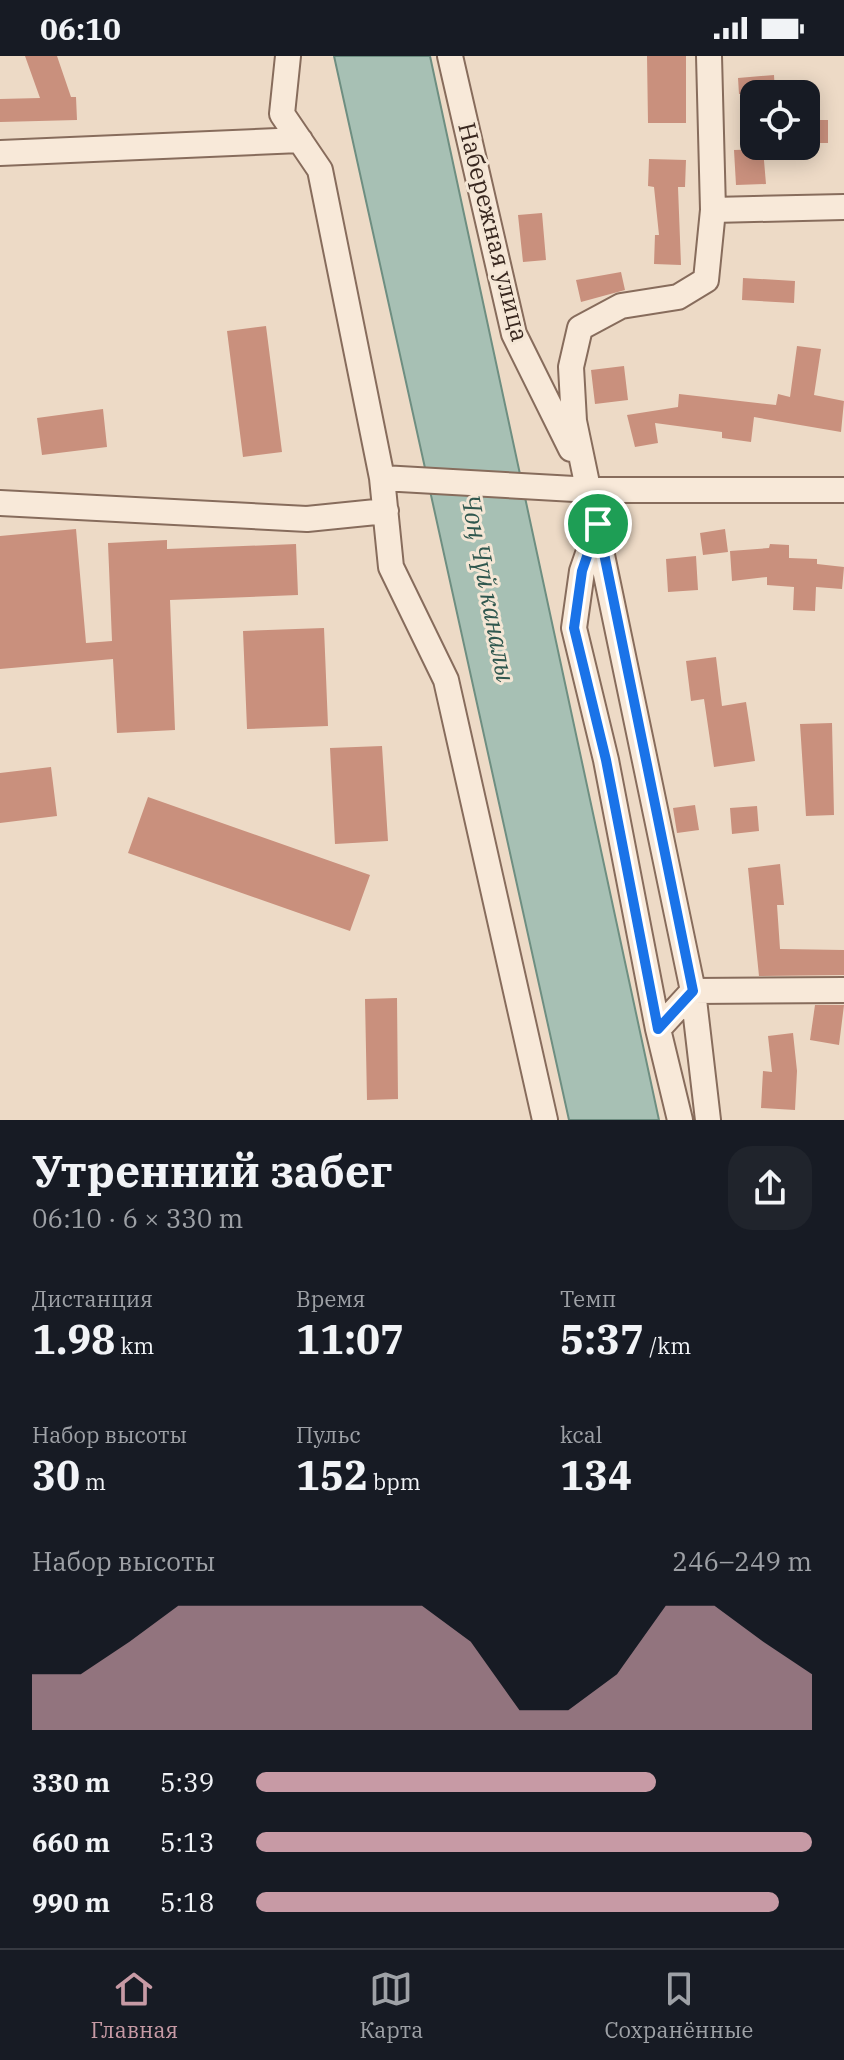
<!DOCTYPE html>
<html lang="ru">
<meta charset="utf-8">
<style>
body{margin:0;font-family:"IBM Plex Serif",serif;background:#20242c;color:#f1f3f6;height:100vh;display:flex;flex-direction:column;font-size:30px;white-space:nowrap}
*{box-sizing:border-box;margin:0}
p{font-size:26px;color:#9ea1a6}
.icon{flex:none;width:44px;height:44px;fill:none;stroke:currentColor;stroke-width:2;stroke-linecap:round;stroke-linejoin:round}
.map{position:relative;height:1064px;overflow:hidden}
.side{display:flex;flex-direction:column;background:#171b24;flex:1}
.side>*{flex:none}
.fabs{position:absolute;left:740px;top:24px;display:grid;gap:16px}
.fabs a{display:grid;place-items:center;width:80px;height:80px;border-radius:16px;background:#171b24;box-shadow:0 4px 20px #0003;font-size:40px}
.pin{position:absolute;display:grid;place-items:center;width:68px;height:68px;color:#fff;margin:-34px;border:4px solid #fff;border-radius:50%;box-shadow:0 2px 8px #0007}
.round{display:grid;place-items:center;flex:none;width:84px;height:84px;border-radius:24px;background:#20242c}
.overview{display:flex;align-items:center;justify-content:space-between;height:136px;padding:0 32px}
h1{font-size:44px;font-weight:700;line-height:60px}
.stats{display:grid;grid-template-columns:repeat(3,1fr);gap:12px;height:136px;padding:8px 32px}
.stats div{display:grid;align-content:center}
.stats b{font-size:40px;font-weight:700}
.stats small{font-size:22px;font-weight:400}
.stats p{font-size:22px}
.chart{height:224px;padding:16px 32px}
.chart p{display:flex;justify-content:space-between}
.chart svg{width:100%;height:144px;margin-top:8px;fill:#c79aa5;opacity:.7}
ul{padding:0 32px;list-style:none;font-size:26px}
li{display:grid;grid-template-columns:128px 96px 1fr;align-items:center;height:60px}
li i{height:20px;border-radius:10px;background:#c79aa5}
.status{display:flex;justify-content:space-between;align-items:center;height:56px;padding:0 40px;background:#171b24;direction:ltr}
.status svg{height:22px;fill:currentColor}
.tabs{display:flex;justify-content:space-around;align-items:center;height:112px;border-top:2px solid #363941;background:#171b24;font-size:22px;color:#9ea1a6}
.tabs a{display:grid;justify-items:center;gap:4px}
.tabs .on{color:#c79aa5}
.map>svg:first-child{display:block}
.water{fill:#a7c0b4;stroke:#6e8e81;stroke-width:2}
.building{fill:#c9907d}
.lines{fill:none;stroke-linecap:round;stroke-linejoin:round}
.minor-casing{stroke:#876c5c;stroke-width:28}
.minor{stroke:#f8e9d9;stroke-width:24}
.route-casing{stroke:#fff;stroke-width:16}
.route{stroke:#1a73e8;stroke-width:10}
.labels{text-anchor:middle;stroke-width:6;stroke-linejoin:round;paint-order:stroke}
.street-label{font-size:24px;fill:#38271f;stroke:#f4e6d5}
.water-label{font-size:26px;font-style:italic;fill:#2f574e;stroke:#f4e6d5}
</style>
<div class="status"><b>06:10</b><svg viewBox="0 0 49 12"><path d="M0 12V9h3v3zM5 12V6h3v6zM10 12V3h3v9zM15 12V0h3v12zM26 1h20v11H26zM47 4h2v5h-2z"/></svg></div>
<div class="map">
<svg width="844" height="1064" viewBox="0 0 844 1064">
<rect width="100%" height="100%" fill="#eddac6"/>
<path class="water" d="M334 0H430L659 1064H569Z"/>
<path class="building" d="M25 0H57L71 41H76L77 64 0 66V43L40 42Z
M647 0H686V67H648Z
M774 19 775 38H739L738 22Z
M806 64H828V87H806Z
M763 93 766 128 736 129 734 94Z
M649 103 686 104 685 131H678L681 209 654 208 655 179H659L654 131 648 130Z
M542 157 546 204 523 206 518 159Z
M621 216 625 234 581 246 576 224Z
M743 222 795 225 794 247 742 244Z
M266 270 282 396 243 401 227 275Z
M797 290 821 293 814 339 844 345 841 376 754 361 751 386 722 382V376L655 367 658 387 635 391 627 359 678 351 679 338 776 349 778 338 790 341Z
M624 310 628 344 595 348 591 314Z
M103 353 107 391 42 399 37 362Z
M76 473 86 587 112 585 108 487 167 484V493L296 488 298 539 170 544 175 674 117 677 113 603 0 613V480Z
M725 473 728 496 703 499 700 477Z
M770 488 789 489V502L817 503V508L844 511 842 533 816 531 815 555 793 554 794 531 767 529V521L732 525 730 495 769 492Z
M696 500 698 534 668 536 666 503Z
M324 572 328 670 247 673 243 575Z
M716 601 722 650 746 646 755 705 714 711 704 643 691 645 686 605Z
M832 667 834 759 806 760 800 668Z
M382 690 388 785 335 788 330 692Z
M51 711 57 760 0 767V717Z
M148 741 370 819 350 875 128 797Z
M695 749 699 774 677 777 673 752Z
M757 750 759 775 732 778 730 752Z
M780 808 784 849H777L780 893 844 894V919L759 920 748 812Z
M397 942 398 1043 367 1044 365 943Z
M815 949H844L839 989 810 984Z
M793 977 797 1015 795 1054 761 1052 763 1015 772 1016 768 980Z"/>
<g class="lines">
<defs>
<path id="minor" d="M288 0 282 58 320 114 382 422 391 511 446 624 545 1064
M450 0 514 278 571 393
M0 97 300 84
M713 154 844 151
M382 422 592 434H844
M0 447 307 463 386 455
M598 469 582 515 574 572 606 704 658 973 680 1064
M658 973 693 935 844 934
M708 1064 693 935 574 365 571 311 580 272 621 250 678 241 706 224 713 154 709 0"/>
</defs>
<use href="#minor" class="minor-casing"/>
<use href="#minor" class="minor"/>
</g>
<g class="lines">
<defs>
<path id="route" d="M598 468 693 935 658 973 606 704 574 572 582 515Z"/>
</defs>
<use href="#route" class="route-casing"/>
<use href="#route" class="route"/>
</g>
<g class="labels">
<g class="street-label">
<text transform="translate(493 176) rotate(76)" y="8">Набережная улица</text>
</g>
<g class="water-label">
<text transform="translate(488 532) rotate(79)" y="9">Чоң Чүй каналы</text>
</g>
</g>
</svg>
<div class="fabs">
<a><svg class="icon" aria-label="locate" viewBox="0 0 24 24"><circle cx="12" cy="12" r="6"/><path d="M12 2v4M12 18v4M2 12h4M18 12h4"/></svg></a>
</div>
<div class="pin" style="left:598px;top:468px;background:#1e9e55"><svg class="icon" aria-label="arrive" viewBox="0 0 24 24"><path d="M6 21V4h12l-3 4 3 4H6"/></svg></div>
</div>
<section class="side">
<div class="overview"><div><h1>Утренний забег</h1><p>06:10 · 6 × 330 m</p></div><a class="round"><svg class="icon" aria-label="share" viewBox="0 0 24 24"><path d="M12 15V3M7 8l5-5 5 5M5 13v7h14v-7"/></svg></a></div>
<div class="stats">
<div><p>Дистанция</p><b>1.98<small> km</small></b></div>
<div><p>Время</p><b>11:07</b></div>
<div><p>Темп</p><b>5:37<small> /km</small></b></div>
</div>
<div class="stats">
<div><p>Набор высоты</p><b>30<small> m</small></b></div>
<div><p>Пульс</p><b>152<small> bpm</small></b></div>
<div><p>kcal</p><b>134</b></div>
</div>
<div class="chart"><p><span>Набор высоты</span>246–249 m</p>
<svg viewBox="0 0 160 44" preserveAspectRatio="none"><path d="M0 44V27L10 27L20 17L30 6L40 6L50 6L60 6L70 6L80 6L90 17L100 38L110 38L120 27L130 6L140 6L150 17L160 27V44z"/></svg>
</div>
<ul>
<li><b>330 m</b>5:39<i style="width:72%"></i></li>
<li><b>660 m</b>5:13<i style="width:100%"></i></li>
<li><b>990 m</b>5:18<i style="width:94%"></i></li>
</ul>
</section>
<nav class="tabs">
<a class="on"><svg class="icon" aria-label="home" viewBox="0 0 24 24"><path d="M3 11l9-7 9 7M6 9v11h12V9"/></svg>Главная</a>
<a><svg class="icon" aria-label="map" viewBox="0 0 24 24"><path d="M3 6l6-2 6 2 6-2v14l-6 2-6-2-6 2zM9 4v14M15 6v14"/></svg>Карта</a>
<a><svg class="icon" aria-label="saved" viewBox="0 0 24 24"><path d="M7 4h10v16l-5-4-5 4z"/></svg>Сохранённые</a>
</nav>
